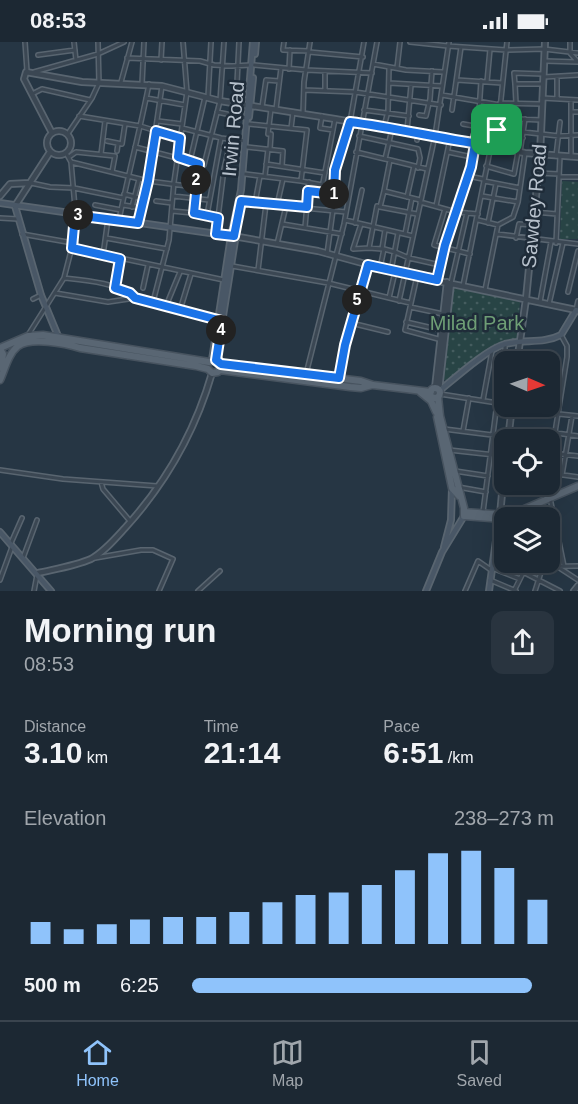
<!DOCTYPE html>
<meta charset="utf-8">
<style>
body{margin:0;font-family:Helvetica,sans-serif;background:#29343f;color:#f1f3f6;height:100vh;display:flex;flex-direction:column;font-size:22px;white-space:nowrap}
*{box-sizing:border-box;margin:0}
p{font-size:20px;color:#a0a6ac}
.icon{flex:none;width:33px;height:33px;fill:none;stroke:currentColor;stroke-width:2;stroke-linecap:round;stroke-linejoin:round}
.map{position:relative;height:549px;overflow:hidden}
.drawer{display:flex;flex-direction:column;background:#1c2833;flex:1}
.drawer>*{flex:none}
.needle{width:39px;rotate:92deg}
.tools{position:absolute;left:494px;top:309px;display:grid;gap:12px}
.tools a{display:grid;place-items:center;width:66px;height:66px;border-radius:12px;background:#1c2833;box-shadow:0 6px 24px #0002,0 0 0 2px #3a444e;font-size:30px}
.pin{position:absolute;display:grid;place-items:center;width:51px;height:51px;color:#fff;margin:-26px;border-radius:12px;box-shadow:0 3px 9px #0006}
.km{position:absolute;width:30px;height:30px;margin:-15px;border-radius:50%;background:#222;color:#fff;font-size:16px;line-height:30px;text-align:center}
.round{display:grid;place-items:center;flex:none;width:63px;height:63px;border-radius:12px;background:#29343f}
.head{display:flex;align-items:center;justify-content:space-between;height:102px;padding:0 24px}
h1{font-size:33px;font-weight:700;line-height:45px}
.figures{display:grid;grid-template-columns:repeat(3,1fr);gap:9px;height:102px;padding:6px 24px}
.figures div{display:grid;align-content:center}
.figures b{font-size:30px;font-weight:700}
.figures small{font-size:16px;font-weight:400}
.figures p{font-size:16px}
.chart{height:168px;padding:12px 24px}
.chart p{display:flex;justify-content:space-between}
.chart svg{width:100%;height:108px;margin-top:6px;stroke:#8fc3fb;stroke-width:6}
ul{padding:0 24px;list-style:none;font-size:20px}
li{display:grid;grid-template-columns:96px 72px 1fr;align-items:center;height:45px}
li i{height:15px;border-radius:8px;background:#8fc3fb}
.status{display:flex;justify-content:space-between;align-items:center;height:42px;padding:0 30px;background:#1c2833;direction:ltr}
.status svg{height:16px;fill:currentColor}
.tab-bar{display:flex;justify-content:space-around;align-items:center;height:84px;border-top:2px solid #3a444e;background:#1c2833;font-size:16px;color:#a0a6ac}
.tab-bar a{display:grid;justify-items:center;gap:3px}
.tab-bar .active{color:#8fc3fb}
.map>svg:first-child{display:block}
.park{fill:url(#park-dots)}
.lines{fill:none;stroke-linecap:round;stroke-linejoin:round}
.minor-casing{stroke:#596570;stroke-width:6}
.tertiary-casing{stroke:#596570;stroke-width:8}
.secondary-casing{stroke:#596570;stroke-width:8}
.primary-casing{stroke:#47535f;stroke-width:9}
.minor{stroke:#3b4753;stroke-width:3}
.tertiary{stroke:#3b4753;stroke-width:4.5}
.secondary{stroke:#495766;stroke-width:4.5}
.primary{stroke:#596673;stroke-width:6}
.route-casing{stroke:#fff;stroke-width:12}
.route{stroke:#1a73e8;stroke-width:8}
.labels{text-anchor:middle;stroke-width:5;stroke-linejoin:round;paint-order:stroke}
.street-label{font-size:20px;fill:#b8c2cd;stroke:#1f2c39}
.park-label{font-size:20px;fill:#6e9e75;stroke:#1f2c39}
</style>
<div class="status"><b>08:53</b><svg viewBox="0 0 49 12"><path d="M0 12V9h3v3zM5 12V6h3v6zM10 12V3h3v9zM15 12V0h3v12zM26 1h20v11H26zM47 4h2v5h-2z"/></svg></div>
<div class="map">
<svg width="578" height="549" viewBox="0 0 578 549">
<defs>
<pattern id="park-dots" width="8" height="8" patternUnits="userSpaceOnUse" patternTransform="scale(1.5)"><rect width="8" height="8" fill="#284445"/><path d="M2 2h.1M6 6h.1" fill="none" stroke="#455d5f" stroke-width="1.8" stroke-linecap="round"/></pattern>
</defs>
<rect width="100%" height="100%" fill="#263644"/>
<path class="park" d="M562 139 578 140V197H560Z
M452 245 520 260 517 297 499 301 448 338H441Z"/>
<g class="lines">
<defs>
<path id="minor" d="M25 0 27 29
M74 0 76 18
M410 0 448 4 506 8 544 7 578 11
M570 0V11L577 19
M283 7 284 0
M283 8 309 9
M309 10 363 15
M38 13 75 8
M127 16 200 19 214 23 232 24 251 23
M161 18 162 0
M545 19 578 20
M373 22 406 28 443 30
M254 23 306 28 372 31
M397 26 400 0
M289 27 290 8
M34 30 98 12 124 0
M544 35 578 33
M457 38 502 41
M121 40 132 0
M487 40 490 7
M389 41 442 44
M142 42 144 0
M515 42 516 61
M542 42H515L514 31 543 32
M304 48 355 50 441 63
M325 49V29
M32 52 42 47 90 58
M442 53 500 63
M208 55 211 0
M146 56 185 63
M542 56 578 58
M557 57V35
M500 61 542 62
M236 62 239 0
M262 65 266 38 279 39
M276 67 281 26
M364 68 409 74
M452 68 461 5
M217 70 246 76
M571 70H578
M303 72 304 40 310 0
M419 73 426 74 430 57 432 29
M79 74 140 84 180 96
M322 74 320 86 333 88
M499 76 541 78
M158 79 182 82
M249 82 307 88 301 139 322 143
M463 82 497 88
M384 85 388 69 389 26
M182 86 221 96 245 99
M291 86 293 70
M407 89 411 43
M523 90 559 94 578 93
M497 91 523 96
M67 93 92 56 99 41 98 0
M359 94 418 107 420 116 418 126
M417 98 418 91
M107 99 122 102 125 82
M494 104 499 76 507 0
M135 105 204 123 220 59 224 0
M247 105 283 109 282 124
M270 107 271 92H268L271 67
M117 109 118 102
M356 110 385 117 392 87
M448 110 472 115
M520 110 525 77
M101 112 105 79
M556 114 560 80
M69 115 76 110 115 114 112 130
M571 115V58
M385 117 390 118 384 149 420 158
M390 118 427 127
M190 119 205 55
M71 120 148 139 195 145
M266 122 325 131
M486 124 514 132 518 110
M538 131 559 132
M245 132 301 139
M265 134 268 107
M468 134 483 137
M559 135H578
M484 139 520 146
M31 141 50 145 74 146 123 156
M308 149 348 154
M384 149 380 165 417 172
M321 151 335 77
M124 152 143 157
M173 154 209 158
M482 154 518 160
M407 155 414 124
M156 159 172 161
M241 160 346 170
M420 160 456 170 478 172
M255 161 260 134
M95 163 121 168
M123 163 142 166
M277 163 283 137
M436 164 450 97
M132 165 139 137
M445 167 434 203 470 212
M172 169 193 171 199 122
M534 170 557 172
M193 171 218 175
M207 173 221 96
M0 176 18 177
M119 178C128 133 140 88 149 42
M345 178 413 194
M478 178 498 183 513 175 518 160 525 111
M138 181 148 139 162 44
M355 181 362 148
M488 181 496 142
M282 182 342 192
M361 182 353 207 369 206 377 164 380 165
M305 185 309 140
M22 192 73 201
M216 192 224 127 231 97
M405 192 412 156
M497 192 578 202
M106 196 167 207
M516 196 519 182 533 183
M556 201 560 114
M277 202 286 164
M73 206 224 238
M369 206 382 207
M384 207 395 210 409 216 440 223
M327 212 333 168 335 127 350 80 364 0
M103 213 108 177
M232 224 328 241 410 261
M380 226 384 207H382L385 188
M258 228 266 162
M391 229 398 191
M417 234 405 288 442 298
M64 236C83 238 121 241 135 256
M437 238 445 203 471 125 478 85 481 39
M451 241 467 171
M463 244 491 104
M115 246 120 217
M143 246 148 223
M485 248 498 183
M568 250 578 209
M55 251 108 260 135 256 220 279
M389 256 395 230
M33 257 41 253
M399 259 435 94 449 0
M153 260 169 198 174 140 187 50 183 0
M540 260 551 200
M549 262 563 201
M166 264 180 230
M410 265 443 272
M180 268 191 232
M576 268 578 259
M406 280 441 288
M351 281 388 290
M28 293 64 236 73 201 76 177 71 120 66 111
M505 302V320
M306 332 344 182 377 0
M339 336 345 303 368 223
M440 352 504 362
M483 358 492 309
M501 362 504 334
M559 372 578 374
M444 387 508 395
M463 389 469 356
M556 391 578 394
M449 408 504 414
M552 411 578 414
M0 428 63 437 157 444
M549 428 567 315V304L561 293
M455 429 488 434
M549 431 578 435
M562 433 572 374
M101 440 103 447 130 479
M458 445 486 450
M550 456 564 524
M544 458 547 442
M483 470 497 361
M549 488 556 487
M549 494 554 524
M11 501 22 476
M495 502 504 503
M494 508 504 511
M23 516 37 478
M95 516 141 508H153L173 517 159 549
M493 518 513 526 512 533
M522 520 526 525 578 524
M558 525 578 538
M492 526 520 537
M523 530 560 549
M0 538 12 505
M490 538 516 549
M34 549 37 533
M198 549 220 529
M465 549 478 519 491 528
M514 549 526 525
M535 549 543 524 542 520"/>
<path id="tertiary" d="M47 101a12 12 0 1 1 24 0a12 12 0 1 1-24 0Z
M52 91 24 37 26 30 82 40 162 44 220 59 335 77 525 111 578 115
M0 154 10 142 30 141
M15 164 50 110
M233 194 318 209 395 230 576 268
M517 320 526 257 540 113 545 0
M435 346 447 240
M439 348 451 241
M508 398 512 364
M500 473 504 430
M38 531C55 527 75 524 91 517 104 510 115 497 125 486 166 441 195 390 212 331
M574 549 578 544"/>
<path id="secondary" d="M255 12 256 0
M249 75 253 36
M0 161 231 194
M15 164 41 253 58 294
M212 318 231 194 241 148 253 0
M216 318 240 167
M439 349C455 336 487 307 505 302 525 297 543 302 561 293L576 268 578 269
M0 490 51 549
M444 505 451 478 452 446
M426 549 442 510 464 474
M489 549 499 477"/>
<path id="primary" d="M0 306 28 294 43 293 209 320 216 318 221 322 361 339 373 343 431 350
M0 307 3 312 1 326
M220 328 350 345 361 346 372 343
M0 338C5 327 8 312 18 304 31 295 65 301 80 306L196 324 208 327 212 331 218 330 221 322
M430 351a5 5 0 1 1 10 0a5 5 0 1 1-10 0Z
M420 350 431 359 436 370
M438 355 440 374 464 466V474L504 477
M437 375 452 446 459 454
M464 470 505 473 520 469 578 444"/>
</defs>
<use href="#minor" class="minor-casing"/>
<use href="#tertiary" class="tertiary-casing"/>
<use href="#secondary" class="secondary-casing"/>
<use href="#primary" class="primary-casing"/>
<use href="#minor" class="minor"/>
<use href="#tertiary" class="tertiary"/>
<use href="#secondary" class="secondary"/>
<use href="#primary" class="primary"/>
</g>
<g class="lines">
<defs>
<path id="route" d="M497 88 494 104C446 98 398 86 350 80L335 128 334 152 308 149 307 165 241 159 234 194 216 192 218 176 194 171 199 122 178 115 180 96 156 89 148 139 138 181 75 173 72 206 120 217 115 246 130 251 135 256 222 279 216 318 221 322 339 336 345 303 368 223 437 238 445 203 471 125 478 85 497 88"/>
</defs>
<use href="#route" class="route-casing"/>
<use href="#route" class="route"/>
</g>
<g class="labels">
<g class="street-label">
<text transform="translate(233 87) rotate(-85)" y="7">Irwin Road</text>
<text transform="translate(534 164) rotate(-85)" y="7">Sawdey Road</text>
</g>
<g class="park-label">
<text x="477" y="288">Milad Park</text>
</g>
</g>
</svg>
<div class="tools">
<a><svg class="needle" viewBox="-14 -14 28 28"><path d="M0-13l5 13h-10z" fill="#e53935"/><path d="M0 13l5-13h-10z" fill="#a0a6ac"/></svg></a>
<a><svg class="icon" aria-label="locate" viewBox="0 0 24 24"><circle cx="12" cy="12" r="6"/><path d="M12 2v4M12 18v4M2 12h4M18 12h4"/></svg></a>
<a><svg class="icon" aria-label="layers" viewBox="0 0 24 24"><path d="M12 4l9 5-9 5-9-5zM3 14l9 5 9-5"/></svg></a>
</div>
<div class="pin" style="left:497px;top:88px;background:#1e9e55"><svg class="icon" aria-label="arrive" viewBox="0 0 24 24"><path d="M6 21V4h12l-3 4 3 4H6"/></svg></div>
<b class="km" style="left:334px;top:152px">1</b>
<b class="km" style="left:196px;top:138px">2</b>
<b class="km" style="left:78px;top:173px">3</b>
<b class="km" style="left:221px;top:288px">4</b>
<b class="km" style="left:357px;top:258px">5</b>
</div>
<section class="drawer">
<div class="head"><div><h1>Morning run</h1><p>08:53</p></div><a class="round"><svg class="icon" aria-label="share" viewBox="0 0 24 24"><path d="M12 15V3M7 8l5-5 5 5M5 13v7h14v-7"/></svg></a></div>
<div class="figures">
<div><p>Distance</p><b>3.10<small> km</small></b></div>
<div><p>Time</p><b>21:14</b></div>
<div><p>Pace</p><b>6:51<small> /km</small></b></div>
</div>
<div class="chart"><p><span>Elevation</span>238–273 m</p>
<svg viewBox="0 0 160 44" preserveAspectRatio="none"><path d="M5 44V35M15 44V38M25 44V36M35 44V34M45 44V33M55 44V33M65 44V31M75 44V27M85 44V24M95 44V23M105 44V20M115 44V14M125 44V7M135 44V6M145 44V13M155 44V26"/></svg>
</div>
<ul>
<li><b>500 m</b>6:25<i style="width:94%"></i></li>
</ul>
</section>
<nav class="tab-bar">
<a class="active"><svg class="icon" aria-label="home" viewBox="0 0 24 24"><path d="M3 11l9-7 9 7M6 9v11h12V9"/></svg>Home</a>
<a><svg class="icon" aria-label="map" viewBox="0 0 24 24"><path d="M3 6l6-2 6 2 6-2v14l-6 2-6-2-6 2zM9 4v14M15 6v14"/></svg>Map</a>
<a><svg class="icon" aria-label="saved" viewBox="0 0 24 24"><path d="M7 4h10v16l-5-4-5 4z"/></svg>Saved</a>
</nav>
